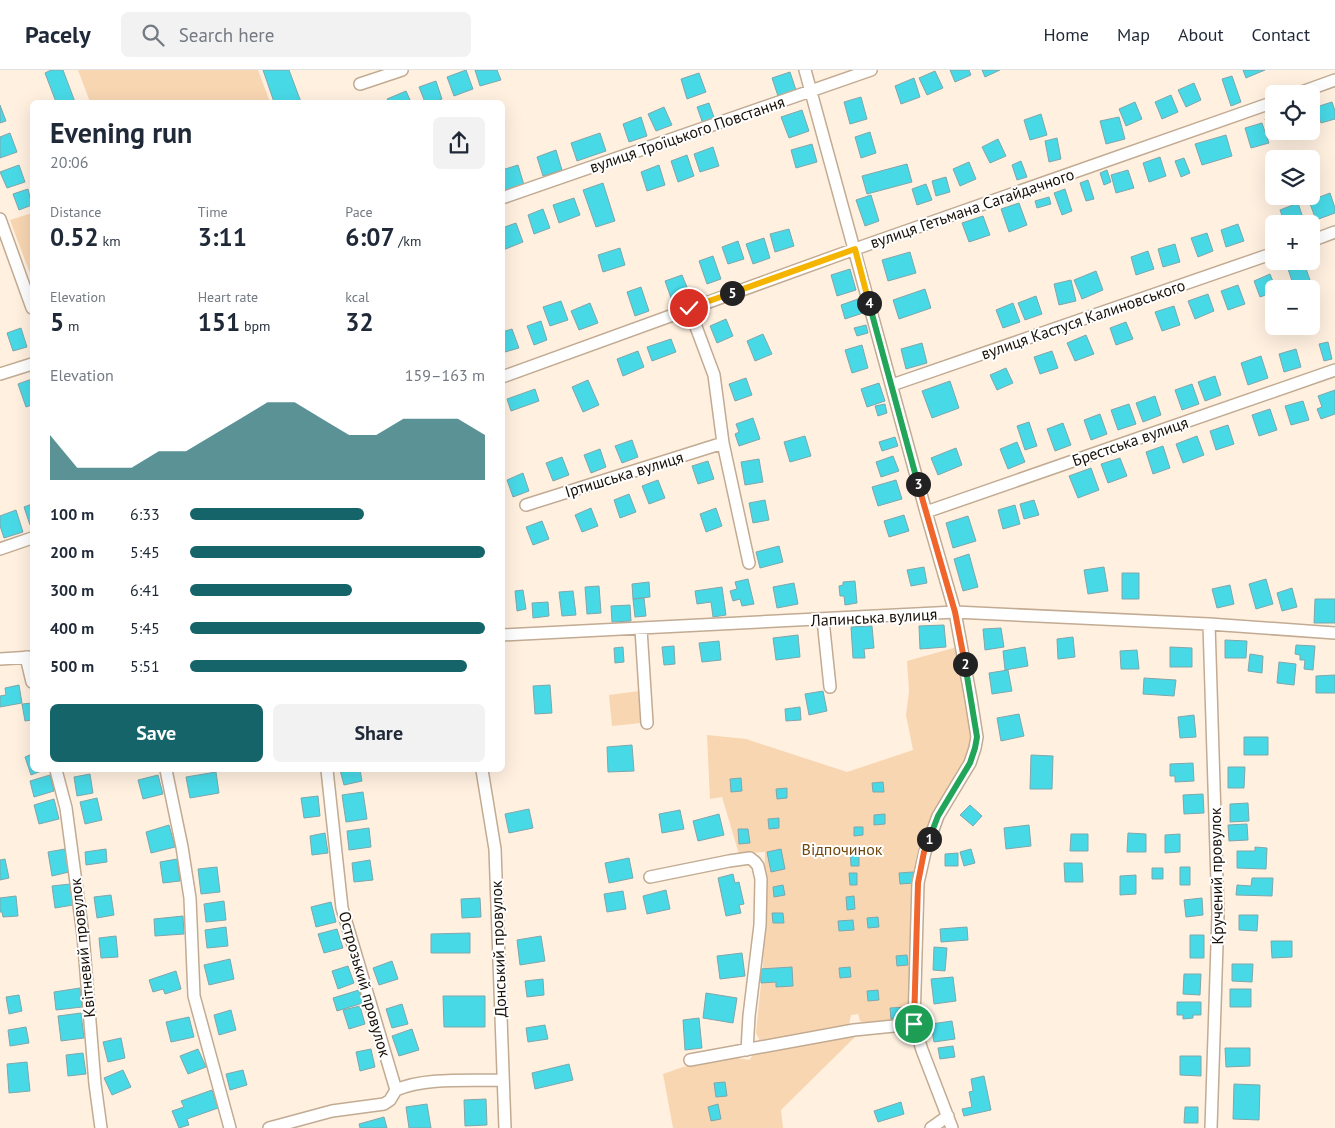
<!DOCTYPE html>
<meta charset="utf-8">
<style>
body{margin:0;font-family:"PT Sans",sans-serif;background:#f2f2f3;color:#1f2937;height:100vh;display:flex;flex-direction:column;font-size:19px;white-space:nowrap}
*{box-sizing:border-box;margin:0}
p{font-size:16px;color:#747a83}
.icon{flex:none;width:28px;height:28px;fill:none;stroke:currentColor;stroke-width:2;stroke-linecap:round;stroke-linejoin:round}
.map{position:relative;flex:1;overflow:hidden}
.details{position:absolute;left:30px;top:30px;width:475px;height:672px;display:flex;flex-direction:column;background:#fff;border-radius:8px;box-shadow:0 5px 20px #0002}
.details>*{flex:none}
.tools{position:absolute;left:1265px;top:15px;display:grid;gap:10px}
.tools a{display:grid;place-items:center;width:55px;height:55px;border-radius:8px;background:#fff;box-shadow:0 5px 20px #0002;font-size:25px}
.pin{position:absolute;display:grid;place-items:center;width:42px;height:42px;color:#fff;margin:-21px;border:2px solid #fff;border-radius:50%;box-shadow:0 1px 5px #0007}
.km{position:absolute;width:25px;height:25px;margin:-12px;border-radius:50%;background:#222;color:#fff;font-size:14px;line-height:25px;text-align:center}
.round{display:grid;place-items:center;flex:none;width:52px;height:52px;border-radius:8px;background:#f2f2f3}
.head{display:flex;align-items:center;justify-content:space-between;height:85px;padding:0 20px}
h1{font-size:28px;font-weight:700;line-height:38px}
.metrics{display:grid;grid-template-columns:repeat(3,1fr);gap:8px;height:85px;padding:5px 20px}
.metrics div{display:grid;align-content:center}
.metrics b{font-size:25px;font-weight:700}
.metrics small{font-size:14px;font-weight:400}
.metrics p{font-size:14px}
.chart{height:140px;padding:10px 20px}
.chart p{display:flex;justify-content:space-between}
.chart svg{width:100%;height:90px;margin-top:5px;fill:#15646a;opacity:.7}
.action{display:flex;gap:10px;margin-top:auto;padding:10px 20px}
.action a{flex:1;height:58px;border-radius:8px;background:#15646a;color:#fff;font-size:20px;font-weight:700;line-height:58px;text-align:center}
.action a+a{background:#f2f2f3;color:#1f2937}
ul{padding:0 20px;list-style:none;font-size:16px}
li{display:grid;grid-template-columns:80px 60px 1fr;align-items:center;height:38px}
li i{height:12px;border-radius:6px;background:#15646a}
header{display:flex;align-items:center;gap:30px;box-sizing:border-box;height:70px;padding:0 25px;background:#fff;border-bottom:1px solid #e0e1e3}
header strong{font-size:24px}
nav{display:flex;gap:28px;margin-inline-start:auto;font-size:18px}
.search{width:350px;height:45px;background:#f2f2f3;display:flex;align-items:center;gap:12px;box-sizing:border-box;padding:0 18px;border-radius:8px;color:#747a83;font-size:19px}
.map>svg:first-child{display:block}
.green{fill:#f8d6b2}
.building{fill:#48d9e7;stroke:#7fa7ab}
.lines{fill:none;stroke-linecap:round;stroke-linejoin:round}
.minor-casing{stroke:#c2ab92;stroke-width:14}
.minor{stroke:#fff;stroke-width:11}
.split-1-casing{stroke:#fff;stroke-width:10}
.split-2-casing{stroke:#fff;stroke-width:10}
.split-3-casing{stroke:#fff;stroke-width:10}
.split-4-casing{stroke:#fff;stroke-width:10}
.split-5-casing{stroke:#fff;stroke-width:10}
.split-6-casing{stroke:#fff;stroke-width:10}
.split-1{stroke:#f0652b;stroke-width:6}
.split-2{stroke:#22a559;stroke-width:6}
.split-3{stroke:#f0652b;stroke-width:6}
.split-4{stroke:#22a559;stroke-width:6}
.split-5{stroke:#f5b400;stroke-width:6}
.split-6{stroke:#f5b400;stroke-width:6}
.labels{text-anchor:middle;stroke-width:4;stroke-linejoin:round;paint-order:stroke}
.street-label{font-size:16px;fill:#181007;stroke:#fff}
.park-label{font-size:16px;fill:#714609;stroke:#fff}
</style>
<header>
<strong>Pacely</strong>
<div class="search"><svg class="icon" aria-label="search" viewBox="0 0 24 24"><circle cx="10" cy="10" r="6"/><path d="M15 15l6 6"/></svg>Search here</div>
<nav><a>Home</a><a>Map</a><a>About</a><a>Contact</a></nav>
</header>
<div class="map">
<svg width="1335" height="1058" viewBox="0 0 1335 1058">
<rect width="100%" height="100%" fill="#fff0e0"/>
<path class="green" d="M78 0H258L270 32H90Z
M32 143V209L10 150Z
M957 577 972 672 971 681C955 707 938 733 927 761 917 784 915 808 913 832 909 871 908 910 910 949L869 955 860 951 858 944 851 945 849 955 772 972 760 971 756 963 763 895 765 782 739 784 722 727 710 729 707 665 746 669 847 702 913 680 906 645 909 621 907 591Z
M639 621 642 653 612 656 609 625Z
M857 965 781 1040 783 1058H673L663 1004 683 997 732 987 749 990 754 984Z"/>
<path class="building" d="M51 0H63L75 32H56L45 3Z
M263 0H289L301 32H274Z
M466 0 473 19 454 26 447 7Z
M475 0H497L501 10 480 16Z
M950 0H969L971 5 955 12Z
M982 0H1000L985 7Z
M1243 0H1265L1246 8Z
M935 1 943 18 927 25 919 8Z
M790 2 796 20 778 26 772 8Z
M699 3 706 22 687 29 681 9Z
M1232 6 1241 32 1231 36 1222 9Z
M914 8 920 27 901 34 895 16Z
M436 11 442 29 434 32H425L419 17Z
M1194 13 1201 30 1186 37 1178 20Z
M406 21 411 32H389L387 29Z
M1171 25 1178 42 1162 49 1155 32Z
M861 27 867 49 850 54 844 32Z
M1135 32 1142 49 1126 56 1119 39Z
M1332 32 1335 41V49L1321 53 1316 37Z
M709 33 715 50 703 54 697 37Z
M0 35 6 51 0 53Z
M664 37 672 55 656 61 648 44Z
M802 40 809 61 789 68 781 47Z
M1041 44 1047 65 1030 70 1024 50Z
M1274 46V61L1269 62 1265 49Z
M641 47 647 66 629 72 623 54Z
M1119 47 1125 69 1106 74 1100 51Z
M1262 53 1269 73 1251 78 1245 58Z
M1295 61H1306L1307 67 1297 69Z
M870 62 876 83 861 88 855 67Z
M10 63 17 82 0 88V67Z
M600 63 606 81 577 91 571 73Z
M1226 65 1232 86 1202 95 1195 74Z
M1057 68 1061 89 1049 92 1045 71Z
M998 69 1006 86 990 93 982 77Z
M812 74 817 92 796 98 791 80Z
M713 77 719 96 700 102 694 84Z
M556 80 562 100 543 106 537 87Z
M687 85 694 106 678 112 671 91Z
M1160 87 1166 106 1149 112 1143 93Z
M1184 88 1190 103 1181 107 1175 91Z
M1021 91 1027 107 1017 110 1012 95Z
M969 92 976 109 960 116 953 99Z
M907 94 912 112 867 124 862 106Z
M19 95 25 112 7 118 0 102Z
M518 95 524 115 505 121 502 112V100Z
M659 95 665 115 647 121 641 102Z
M1107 100 1111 112 1104 115 1100 103Z
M1128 100 1134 118 1116 123 1111 105Z
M946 107 950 122 936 126 932 111Z
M1088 110 1094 129 1086 131 1080 113Z
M603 113 615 151 596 157 583 120Z
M926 114 932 130 917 135 912 119Z
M28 119 32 135 19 140 13 124Z
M1065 119 1072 141 1062 145 1054 123Z
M1330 123 1335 138V143L1316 150 1309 131Z
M871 125 879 151 865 156 856 130Z
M1049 127 1051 134 1037 138 1035 131Z
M574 128 580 145 559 153 553 135Z
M1019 133 1027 155 1009 162 1001 139Z
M1298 133 1304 151 1297 154H1285L1280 140Z
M543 139 550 158 534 164 528 145Z
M983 146 990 165 969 172 962 153Z
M516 153 523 172 503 180 502 158Z
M1238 154 1244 171 1226 177 1221 160Z
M789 159 794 176 775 182 770 164Z
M1207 163 1213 181 1198 187 1191 168Z
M764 168 770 188 753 194 746 174Z
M738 171 744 189 728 194 722 177Z
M1175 174 1180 192 1163 197 1158 179Z
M620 178 625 195 603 202 598 185Z
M1148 181 1154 199 1136 205 1131 187Z
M910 182 916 203 888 211 882 190Z
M713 186 721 209 707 214 699 191Z
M1304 193 1310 210 1294 217 1288 199Z
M850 199 856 220 837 226 831 205Z
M1096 201 1103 220 1082 229 1074 210Z
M1270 204 1276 219H1274V222L1260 227 1254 211Z
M682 205 689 222 671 228 665 211Z
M1071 210 1076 231 1059 235 1054 214Z
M1238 215 1245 234 1228 240 1221 221Z
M641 217 649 241 635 246 627 222Z
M925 219 931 238 899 249 893 230Z
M1208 224 1214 241 1195 249 1188 231Z
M1036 226 1042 244 1025 250 1018 233Z
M858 229 863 243 845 249 841 235Z
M561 231 568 250 550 256 543 237Z
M590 233 598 253 579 260 571 241Z
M1013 233 1020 252 1003 258 996 240Z
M1174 236 1180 255 1162 261 1155 242Z
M726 249 733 266 717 273 710 256Z
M541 251 547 270 534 275 527 256Z
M1126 252 1133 269 1116 275 1110 258Z
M866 255 868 263 857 266 854 258Z
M21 258 27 277 13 281 7 263Z
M512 259 519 278 505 282 502 274V262Z
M763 264 772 284 755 291 747 271Z
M1086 265 1094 284 1075 291 1067 273Z
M671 269 676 282 652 291 647 277Z
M1328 272 1332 289 1324 291 1319 274Z
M922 273 927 293 906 299 901 279Z
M862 275 868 298 852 303 845 280Z
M1296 279 1301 297 1284 302 1279 284Z
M638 281 644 297 623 306 617 289Z
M1052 281 1058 298 1040 304 1034 287Z
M1261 286 1268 308 1248 315 1241 293Z
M1006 298 1013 313 997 320 990 305Z
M1215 306 1221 325 1205 331 1198 312Z
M746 308 752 325 735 331 729 314Z
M32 309V335L26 337 18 314Z
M588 310 599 335 583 342 572 317Z
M950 311 959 338 932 348 922 321Z
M879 313 885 331 867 337 861 319Z
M1192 314 1199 334 1182 340 1175 320Z
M535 319 539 331 511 341 507 329Z
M1335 320V344L1321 349 1317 339 1322 337 1318 326Z
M1155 326 1161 345 1143 352 1136 333Z
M1303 331 1309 350 1291 355 1285 336Z
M885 334 887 343 878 346 875 336Z
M1129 334 1136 354 1118 360 1111 340Z
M1270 339 1277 360 1259 366 1252 345Z
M1100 344 1107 364 1091 370 1084 350Z
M753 348 760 369 739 376 735 364 739 362 736 354Z
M1029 352 1037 376 1025 380 1017 356Z
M1063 353 1071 375 1055 381 1047 359Z
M1228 355 1234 374 1216 380 1210 361Z
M805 366 811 386 790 392 784 372Z
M1197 366 1204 385 1183 393 1176 374Z
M895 367 898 376 882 381 879 372Z
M632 370 638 387 622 393 615 376Z
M1017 372 1025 392 1008 399 1000 379Z
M1163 376 1170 398 1153 404 1146 382Z
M956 378 962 395 938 405 931 388Z
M600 379 606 397 591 403 584 385Z
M893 386 899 401 881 407 876 392Z
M562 387 569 405 553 411 546 393Z
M1120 388 1127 406 1108 413 1101 394Z
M759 389 763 412 745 415 741 392Z
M708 391 714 409 698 414 692 396Z
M1091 398 1099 420 1078 428 1069 406Z
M523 403 529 421 513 427 507 410Z
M658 410 665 428 649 434 642 416Z
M896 410 902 429 878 436 872 417Z
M629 424 636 442 620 448 614 430Z
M765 430 769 450 753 453 749 433Z
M1034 430 1039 445 1024 449 1020 434Z
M32 434V454L30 455 24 437Z
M1015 435 1020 454 1003 459 998 440Z
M591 438 598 456 582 462 575 445Z
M716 438 722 456 706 462 700 444Z
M16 440 23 462 4 468 0 456V446Z
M904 445 909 461 889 467 884 451Z
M968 446 976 471 953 478 946 453Z
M542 451 549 469 533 475 526 457Z
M779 476 783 492 760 498 756 482Z
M969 484 978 517 963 521 954 489Z
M924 497 927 513 911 516 907 500Z
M1104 497 1108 521 1088 524 1084 500Z
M1122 503H1139V529H1122Z
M748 509 754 534 742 536 740 529 733 531 730 521 737 519 735 512Z
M1266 509 1273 534 1256 539 1249 514Z
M855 511 857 533 845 535 844 526H840L839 516 843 515V512Z
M649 512 650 527 633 529 632 514Z
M794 513 798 534 777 538 773 517Z
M1230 515 1234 534 1217 538 1212 519Z
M599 516 601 543 587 544 585 517Z
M722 517 726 545 713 547 711 532 697 534 695 521Z
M1292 518 1297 537 1282 541 1277 523Z
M523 520 526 539 517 541 515 521Z
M573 521 576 545 562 546 559 522Z
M644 528 646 546 635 547 633 529Z
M1315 529H1335V553H1314Z
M548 532 549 546 533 548 532 533Z
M630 535 631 551 612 552 611 536Z
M944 555 946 577 920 579 919 556Z
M872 556 874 578 864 579 865 588H853L851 557Z
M1001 558 1004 577 985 580 983 559Z
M798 565 800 587 776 590 773 568Z
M1073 567 1075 587 1058 589 1057 569Z
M1225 570 1247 571 1246 588H1225Z
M719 571 721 590 702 592 699 573Z
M1296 575 1315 576 1313 600 1304 599 1305 590H1300V585L1295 584Z
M674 576 675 594 664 595 662 577Z
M623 577 624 592 615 593 614 578Z
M1025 577 1028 596 1005 600 1003 581Z
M1170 577 1192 578V597H1170Z
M1137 580 1139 599H1121L1120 581Z
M1250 584 1263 586 1262 603 1248 601Z
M1279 592 1296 594 1294 615 1277 613Z
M1008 600 1012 621 992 624 989 603Z
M1335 605V623H1316V606Z
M1144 608 1176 610 1174 626 1143 624Z
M19 615 22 633 0 637V626L6 625 5 618Z
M550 615 552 643 535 644 533 616Z
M823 621 827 641 809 645 805 624Z
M32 633V650L25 651 22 634Z
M800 637 801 650 786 651 785 639Z
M1019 644 1024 666 1001 671 997 648Z
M1194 645 1196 667 1180 668 1178 647Z
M1244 667H1268V685H1244Z
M632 675 634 701 608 702 607 677Z
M32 684V700H44L31 705 25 687Z
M1031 685 1053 686 1052 719H1030Z
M1193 693 1194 711 1175 712V706H1170V694Z
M1228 697H1245L1244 718H1228Z
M340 700H360L362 711 344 715Z
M216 702 219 723 190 728 186 707Z
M90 704 93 723 77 726 74 707Z
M50 705 54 721 34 727 30 711Z
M158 705 163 724 143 729 138 710Z
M741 708 742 721 731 722 730 709Z
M883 712 884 722H873L872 713Z
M787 718V728L777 729 776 719Z
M363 722 367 749 346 752 342 725Z
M1203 724 1204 743 1184 744 1183 725Z
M318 726 320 746 304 748 301 728Z
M97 728 102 750 85 754 80 732Z
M54 729 59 749 39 754 34 735Z
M1248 733 1249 751 1230 752V734Z
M970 735 982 746 973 756 960 745Z
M529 739 533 758 509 763 505 744Z
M680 740 684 759 662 763 659 744Z
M719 744 724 765 698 771 693 751Z
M885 744V754L874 755V745Z
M779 748V758L769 759 768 749Z
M1247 754 1248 770 1229 771 1228 755Z
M169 755 175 777 151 783 146 762Z
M1029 755 1031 776 1006 779 1004 758Z
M854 757H863V765L854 766Z
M369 758 371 777 349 780 347 761Z
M738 759H748L750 773 739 774Z
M325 763 328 783 312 785 310 766Z
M1128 763 1146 764V782H1127Z
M1071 764H1088V781H1070Z
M1180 764V782L1165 783V765Z
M1255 777 1267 778 1266 799 1237 798V781H1255Z
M65 779 69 802 52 806 48 782Z
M106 779 107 792 86 795 85 782Z
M781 779 785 799 771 802 767 782Z
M971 779 975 793 964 796 960 782Z
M850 780H859V796H851Z
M958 783V796H945V784Z
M629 788 633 808 609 813 605 793Z
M5 789 9 808 0 810V790Z
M177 789 180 811 163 813 160 792Z
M370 790 373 810 354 812 352 793Z
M1064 793H1082L1083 812H1065Z
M217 797 220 822 201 824 198 799Z
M1180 797H1190V815H1180Z
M1152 798H1163V809H1152Z
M913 802 914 813 900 814 899 803Z
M849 803H857V815H850Z
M733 804 735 813 739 812 744 834 739 835 741 843 726 846 718 808Z
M1136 805V824L1120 825V806Z
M1252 808H1273L1272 826 1236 825 1237 815 1251 816Z
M70 814 73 835 55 838 52 816Z
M783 815 785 825 774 827 773 817Z
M666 820 670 839 647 844 643 826Z
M623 821 626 839 607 842 604 824Z
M111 825 114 845 97 848 94 827Z
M16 826 18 846 3 847 2 842H0V828Z
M854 826 855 839 847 840 846 827Z
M480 828 481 847 462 848 461 829Z
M1202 828 1203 845 1186 847 1184 830Z
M224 831 226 850 206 852 204 834Z
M331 832 336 852 316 857 311 837Z
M772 843H783L784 853H773Z
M1239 845H1258L1257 861 1239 860Z
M183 846 184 864 155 866 154 849Z
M878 847 879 857 868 858 867 848Z
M853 850 854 860 839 861 838 851Z
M226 857 228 876 207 878 205 860Z
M967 857 968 870 941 872 940 859Z
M337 859 343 878 324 883 318 864Z
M470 863V883H431V864Z
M1190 865H1204V888H1190Z
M116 866 118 887 101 888 99 868Z
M541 866 545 891 520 895 517 870Z
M1271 871H1292V887L1272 888Z
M934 877 947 878 945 901 933 900Z
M742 883 745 906 720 909 717 886Z
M907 885 908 895 897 896 896 886Z
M230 889 234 909 209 915 204 895Z
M392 891 398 909 379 915 373 898Z
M1232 894H1253L1252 912 1232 911Z
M348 896 354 913 338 919 332 901Z
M792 897 793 916 776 917V912L761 913 760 899Z
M850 897 851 907 840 908 839 898Z
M176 901 181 919 165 924 163 919 153 922 149 910Z
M1184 904H1201L1200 925 1183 924Z
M953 907 956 931 934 934 931 909Z
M543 909 544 925 527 927 525 911Z
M80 918 82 937 56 940 54 922Z
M1230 919H1251V937H1230Z
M359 920 363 933 337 941 333 928Z
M878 920 879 930 868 931 867 921Z
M706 923 737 928 733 953 703 948Z
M19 925 22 941 9 944 6 927Z
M443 926H485V957H444Z
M1177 932H1201V945H1193V948L1183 949V945H1177Z
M402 934 408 954 392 958 386 939Z
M360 936 365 954 349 959 343 940Z
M907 937 908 949H891L890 938Z
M231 940 236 960 219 965 214 945Z
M81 943 84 968 61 971 58 946Z
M189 947 194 967 171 972 166 952Z
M699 948 702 978 685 980 683 950Z
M952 951 955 969 934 972 931 954Z
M545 955 548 969 528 972 526 958Z
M26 957 29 973 10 976 8 960Z
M412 959 419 980 399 986 392 966Z
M121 968 125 988 108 992 103 972Z
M953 976 955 987 940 989 938 978Z
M1225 978H1250V996L1226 997Z
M198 979 206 997 188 1004 180 986Z
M371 979 375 997 360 1001 356 982Z
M83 983 86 1004 68 1006 66 985Z
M1180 986H1201V1006L1180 1005Z
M27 992 30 1021 9 1023 7 994Z
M569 994 573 1010 535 1019 532 1003Z
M123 1000 131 1017 112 1025 104 1008Z
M243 1000 247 1015 230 1020 226 1004Z
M984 1006 991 1040 964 1046 962 1039 972 1037 969 1022 973 1021 971 1009Z
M725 1012 727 1026 716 1027 714 1013Z
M1234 1014 1260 1015 1259 1050 1233 1049Z
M212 1020 218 1038 187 1049 189 1055 179 1058 172 1041 184 1037 181 1031Z
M486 1029 487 1055 465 1056 464 1030Z
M901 1032 904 1044 878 1052 874 1041Z
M427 1034 431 1058H409L406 1037Z
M718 1034 721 1049 711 1051 708 1037Z
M1185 1037H1198V1053H1184Z
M384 1047 387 1058H360L359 1054Z"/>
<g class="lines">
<defs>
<path id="minor" d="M805 0 926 442 955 542 971 629 977 667 975 678 970 693 938 746 925 782 918 813 914 954 922 980 952 1058
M360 14 402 0
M1296 24 1335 10
M502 128 871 0
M0 149 32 238
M1311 171 1335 162
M689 238 714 305 723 373 749 493
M0 304 32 294
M502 307 855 179 1274 32
M892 315 1274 183
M526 435 723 373
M926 442 1335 300
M0 479 32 468
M823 550 830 617
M1209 554 1218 844 1211 1058
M641 559 647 653
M502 565 955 542 1209 554 1335 563
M26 587 32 612
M0 589 32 587
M56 700 66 738 83 865 95 1014 101 1058
M166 700 182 777 190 828 194 926 230 1058
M327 700 342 838 396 1020C426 1007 470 1011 502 1010
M482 700 495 779 505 1058
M650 807 729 791 750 788 755 792 758 796 761 809 760 855 749 946 747 980
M690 990 854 960 914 954
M269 1058 332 1041 384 1034 390 1030 396 1020
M931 1058 948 1046"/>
</defs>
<use href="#minor" class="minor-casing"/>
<use href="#minor" class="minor"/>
</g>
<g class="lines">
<defs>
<path id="split-1" d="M914 954 918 813 924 782 929 769"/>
<path id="split-2" d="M929 769 938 746 970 693 975 678 977 667 965 594"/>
<path id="split-3" d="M918 414 955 542 965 594"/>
<path id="split-4" d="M869 233 918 414"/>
<path id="split-5" d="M732 223 855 179 869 233"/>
<path id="split-6" d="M689 238 732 223"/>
</defs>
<use href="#split-1" class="split-1-casing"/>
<use href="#split-2" class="split-2-casing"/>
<use href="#split-3" class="split-3-casing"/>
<use href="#split-4" class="split-4-casing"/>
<use href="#split-5" class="split-5-casing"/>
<use href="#split-6" class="split-6-casing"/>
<use href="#split-1" class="split-1"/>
<use href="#split-2" class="split-2"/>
<use href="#split-3" class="split-3"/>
<use href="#split-4" class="split-4"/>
<use href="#split-5" class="split-5"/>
<use href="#split-6" class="split-6"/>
</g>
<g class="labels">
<g class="street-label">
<text transform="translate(687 64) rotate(-19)" y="6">вулиця Троїцького Повстання</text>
<text transform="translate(972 138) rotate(-19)" y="6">вулиця Гетьмана Сагайдачного</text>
<text transform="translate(1083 249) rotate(-19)" y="6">вулиця Кастуся Калиновського</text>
<text transform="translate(1130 371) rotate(-19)" y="6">Брестська вулиця</text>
<text transform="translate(624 404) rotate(-17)" y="6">Іртишська вулиця</text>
<text transform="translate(874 547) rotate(-3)" y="6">Лапинська вулиця</text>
<text transform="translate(1216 806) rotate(-91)" y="6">Кручений провулок</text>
<text transform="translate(82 878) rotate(-96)" y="6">Квітневий провулок</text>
<text transform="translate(498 879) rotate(-92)" y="6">Донський провулок</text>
<text transform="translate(365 914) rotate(74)" y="6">Острозький провулок</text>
</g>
<g class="park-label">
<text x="842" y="785">Відпочинок</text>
</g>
</g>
</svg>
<div class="tools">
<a><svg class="icon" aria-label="locate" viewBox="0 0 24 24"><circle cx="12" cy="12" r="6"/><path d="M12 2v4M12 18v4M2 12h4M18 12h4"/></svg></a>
<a><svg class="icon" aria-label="layers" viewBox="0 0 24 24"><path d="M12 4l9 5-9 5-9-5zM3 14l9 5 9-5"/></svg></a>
<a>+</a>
<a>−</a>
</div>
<div class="pin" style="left:914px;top:954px;background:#1e9e55"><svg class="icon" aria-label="arrive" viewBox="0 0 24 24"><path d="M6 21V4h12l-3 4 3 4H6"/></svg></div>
<div class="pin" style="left:689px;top:238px;background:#d93025"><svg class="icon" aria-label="check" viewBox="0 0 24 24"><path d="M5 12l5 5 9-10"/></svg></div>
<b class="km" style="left:929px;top:769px">1</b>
<b class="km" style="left:965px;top:594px">2</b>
<b class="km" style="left:918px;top:414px">3</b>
<b class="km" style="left:869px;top:233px">4</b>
<b class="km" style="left:732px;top:223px">5</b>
<section class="details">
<div class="head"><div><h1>Evening run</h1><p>20:06</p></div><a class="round"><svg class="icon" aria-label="share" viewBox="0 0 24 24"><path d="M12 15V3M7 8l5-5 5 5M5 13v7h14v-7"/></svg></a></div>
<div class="metrics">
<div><p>Distance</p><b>0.52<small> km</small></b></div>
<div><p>Time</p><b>3:11</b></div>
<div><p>Pace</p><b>6:07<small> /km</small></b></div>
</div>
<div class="metrics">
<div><p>Elevation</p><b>5<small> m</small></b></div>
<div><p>Heart rate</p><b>151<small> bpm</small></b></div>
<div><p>kcal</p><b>32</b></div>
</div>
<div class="chart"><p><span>Elevation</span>159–163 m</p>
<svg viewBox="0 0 160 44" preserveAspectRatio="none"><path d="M0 44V22L10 38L20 38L30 38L40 30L50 30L60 22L70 14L80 6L90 6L100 14L110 22L120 22L130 14L140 14L150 14L160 22V44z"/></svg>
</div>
<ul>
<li><b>100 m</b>6:33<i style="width:59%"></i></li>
<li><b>200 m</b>5:45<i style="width:100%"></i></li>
<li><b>300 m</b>6:41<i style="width:55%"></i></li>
<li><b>400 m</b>5:45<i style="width:100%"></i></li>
<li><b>500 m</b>5:51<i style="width:94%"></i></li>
</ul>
<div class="action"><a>Save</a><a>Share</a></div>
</section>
</div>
